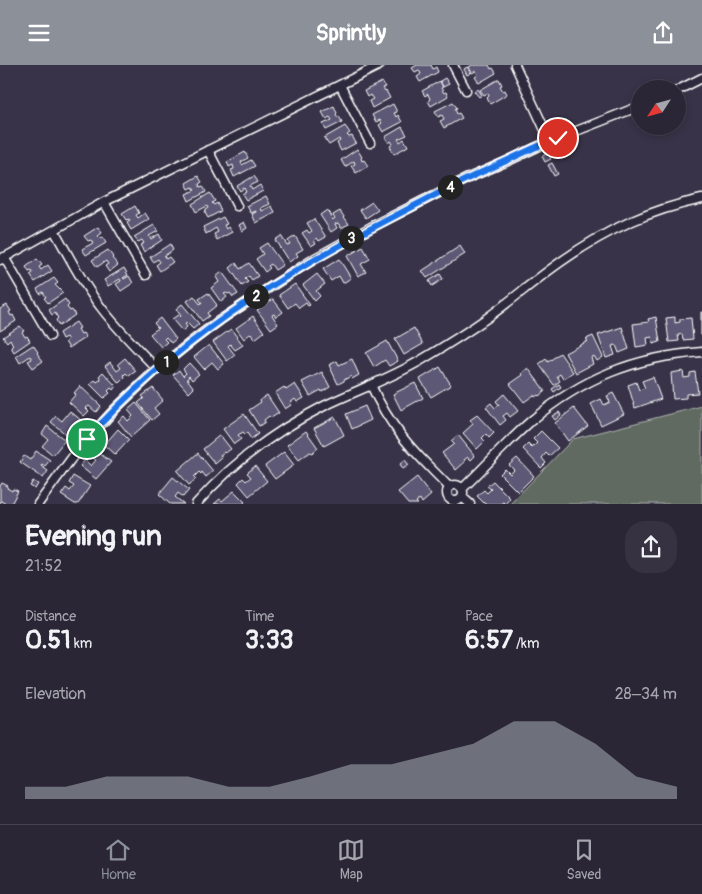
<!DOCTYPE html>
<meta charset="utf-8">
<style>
body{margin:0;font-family:Pangolin,sans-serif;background:#363242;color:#f1f3f6;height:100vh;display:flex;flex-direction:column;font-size:19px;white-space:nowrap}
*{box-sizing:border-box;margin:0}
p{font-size:16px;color:#a5a5ad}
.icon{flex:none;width:28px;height:28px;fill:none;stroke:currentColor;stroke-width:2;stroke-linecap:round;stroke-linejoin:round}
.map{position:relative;height:439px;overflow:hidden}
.panel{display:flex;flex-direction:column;background:#2a2636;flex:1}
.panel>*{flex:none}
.needle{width:32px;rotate:234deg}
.controls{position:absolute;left:631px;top:15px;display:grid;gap:10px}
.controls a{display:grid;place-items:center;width:55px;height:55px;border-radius:50%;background:#2a2636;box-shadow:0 2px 8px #0003,0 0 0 1px #464351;font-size:25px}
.pin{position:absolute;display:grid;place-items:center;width:42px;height:42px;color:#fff;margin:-21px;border:2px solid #fff;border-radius:50%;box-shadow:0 1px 5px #0007}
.km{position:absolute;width:25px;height:25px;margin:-12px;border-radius:50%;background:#222;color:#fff;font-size:14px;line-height:25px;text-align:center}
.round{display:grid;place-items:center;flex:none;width:52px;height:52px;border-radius:20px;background:#363242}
.headline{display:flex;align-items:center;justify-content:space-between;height:85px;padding:0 25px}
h1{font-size:28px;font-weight:700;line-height:38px}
.figures{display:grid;grid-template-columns:repeat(3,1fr);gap:8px;height:85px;padding:5px 25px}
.figures div{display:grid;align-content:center}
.figures b{font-size:25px;font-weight:700}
.figures small{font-size:14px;font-weight:400}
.figures p{font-size:14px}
.chart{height:140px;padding:10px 25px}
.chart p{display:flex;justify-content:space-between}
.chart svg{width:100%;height:90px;margin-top:5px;fill:#8c9099;opacity:.7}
header{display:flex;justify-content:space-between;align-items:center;height:65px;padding:0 25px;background:#8c9099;color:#fff;font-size:22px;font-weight:700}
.menu{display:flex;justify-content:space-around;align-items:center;height:70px;border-top:1px solid #464351;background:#2a2636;font-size:14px;color:#a5a5ad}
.menu a{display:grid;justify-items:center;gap:2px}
.menu .active{color:#8c9099}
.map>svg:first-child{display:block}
.green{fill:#606b60;stroke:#b0b5b0}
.building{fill:#5b5875;stroke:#fff}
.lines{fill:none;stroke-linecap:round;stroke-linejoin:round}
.minor-casing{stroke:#fff;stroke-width:11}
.minor{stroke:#2f2a3d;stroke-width:8}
.route-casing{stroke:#fff;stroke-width:10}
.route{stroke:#1a73e8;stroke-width:6}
</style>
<header><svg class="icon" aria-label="menu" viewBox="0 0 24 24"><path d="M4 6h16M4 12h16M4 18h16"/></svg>Sprintly<svg class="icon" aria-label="share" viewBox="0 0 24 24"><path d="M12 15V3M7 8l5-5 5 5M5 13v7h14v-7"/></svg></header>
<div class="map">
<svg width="702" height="439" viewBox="0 0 702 439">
<rect width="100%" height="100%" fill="#383348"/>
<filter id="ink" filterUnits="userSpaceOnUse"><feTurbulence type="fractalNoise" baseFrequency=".02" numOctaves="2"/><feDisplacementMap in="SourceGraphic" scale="10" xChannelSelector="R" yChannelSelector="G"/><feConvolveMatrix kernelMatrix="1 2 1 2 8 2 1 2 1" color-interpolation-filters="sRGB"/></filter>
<g filter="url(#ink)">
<path class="green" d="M702 341V439H510L573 374Z"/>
<path class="building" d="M417 0H431L433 4 436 2 438 7 420 17 417 12 421 9 419 5 415 7 412 3Z
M472 0H489L491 4 493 3 496 8 479 18 475 12 478 10 476 6 472 8 469 2Z
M467 2 471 8 467 10 464 4Z
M445 13 449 19 443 22 440 16Z
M499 14 502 20 500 21 503 26 505 25 507 29 490 39 487 33 489 31 488 28 484 30 480 25Z
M440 16 443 22 441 23 444 28 446 27 448 31 431 41 428 36 430 34 428 29 425 31 422 26Z
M382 17 385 22 382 23 385 27 386 26 390 33 372 43 369 36 373 34 370 30 367 32 364 26Z
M478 24 482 30 479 32 474 26Z
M453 37 457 43 455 44 457 49 459 48 462 53 444 63 440 56 444 54 442 50 438 52 435 46Z
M393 39 397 47 394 48 396 52 398 50 402 57 383 67 379 60 382 58 380 55 376 57 372 50Z
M334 41 337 48 336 49 337 52 339 51 342 57 326 65 323 59 332 55 330 52 326 54 322 47Z
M345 61 350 68 347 70 349 72 352 71 356 78 341 86 337 78 340 76 339 74 329 80 324 73Z
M402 62 407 70 398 74 400 77 404 74 408 81 394 89 390 81 393 79 391 76 389 78 385 72Z
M357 84 362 92 361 93 362 96 364 95 368 101 356 108 351 101 355 99 354 96 345 102 341 95Z
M245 87 248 93 241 97 242 100 251 95 255 101 234 112 231 105 234 104 233 100 229 102 227 97Z
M548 88 551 94 545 97 542 91Z
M552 98 558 109 554 111 548 100Z
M198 111 202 117 199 119 200 122 203 121 206 127 189 136 186 129 195 125 193 122 189 124 186 118Z
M254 111 258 117 250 121 252 125 260 120 263 126 246 135 242 129 246 127 244 123 240 126 237 121Z
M210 128 215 136 212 138 214 140 217 138 221 146 208 153 204 146 208 143 207 141 196 147 192 139Z
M266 131 270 139 261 143 262 146 272 141 275 148 256 158 252 149 256 147V146L251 148 247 141Z
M372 137 378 145 366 153 360 145Z
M135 141 139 148 136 150 138 153 145 148 149 154 131 165 127 158 130 156 129 154 126 155 122 149Z
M327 145 333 155 335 153 333 150 340 146 349 159 341 163 338 158 335 159 337 163 331 167 320 150Z
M223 152 227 159 224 160 226 164 229 162 232 167 217 175 214 169 218 167 216 163 206 169 203 162Z
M314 154 326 172 319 176 317 173 314 175 316 178 311 181 302 168 307 165 309 168 312 166 307 158Z
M244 157 247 163 242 166 239 160Z
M154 160 158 166 149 171 151 174 159 169 162 175 144 187 140 180 144 178 142 175 138 177 134 172Z
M98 162 102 168 98 171 100 173 102 172 106 178 86 190 82 184 93 178 91 175 88 176 84 171Z
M281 171 287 180 290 179 288 176 295 171 303 184 296 188 298 191 289 197 275 175Z
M267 178 283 200 275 205 271 199 268 201 270 203 265 207 256 194 263 189 259 183Z
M170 179 173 185 164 191 166 194 169 192 173 197 160 206 156 200 160 197 158 194 153 197 150 192Z
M460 181 465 189 427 213 422 206Z
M363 182 370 194 361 199 366 207 358 211 347 191Z
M108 185 113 192 112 193 118 200 109 207 105 201 108 199 106 196 97 202 92 195Z
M37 194 42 200 39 202 41 205 48 200 52 206 35 217 30 210 33 208 32 206 29 207 26 202Z
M339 194 351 213 343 218 339 211 331 216 323 204Z
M236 198 240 204 249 198 258 211 252 215 249 211 245 214 248 217 242 221 230 203Z
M124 203 128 210 123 213 124 214 129 211 133 218 121 226 116 219 121 216 120 214 108 221 104 215Z
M222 207 238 229 233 232 230 228 228 229 226 228 224 229 227 232 221 237 211 223 219 217 216 212Z
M317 209 325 219 316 226 320 231 315 236 303 220Z
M440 209 443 214 432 221 429 216Z
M54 213 58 218 55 220 63 228 48 238 44 233 46 232 43 227 40 229 37 224Z
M295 219 310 240 308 241 306 238 299 243 295 238 288 243 279 230Z
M208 228 217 240 207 248 209 251 202 256 187 236 194 231 200 239 202 238 199 234Z
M65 234 69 240 67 242 70 246 72 245 75 250 59 261 56 255 58 253 55 248 52 250 49 245Z
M273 234 283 247 276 252 274 249 272 250 278 259 271 264 257 245Z
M182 239 199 259 193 264 187 258 185 259 187 262 182 266 172 254 178 250 180 252 181 251 176 244Z
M7 240 11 246 9 247 11 251 13 250 16 256 0 266V244Z
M701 247H702V270H701Z
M253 251 264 267 255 274 251 268 244 274 236 263Z
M656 252 660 277 653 279 652 272 647 273 648 280 636 282 633 259 649 257 648 254Z
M675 252V258L680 257V254L691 253 693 274 683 275 682 269 678 270 679 276 669 277 666 253Z
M160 253 176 274 171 278 166 272 164 274 167 277 161 282 150 269 158 263 154 258Z
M76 257 80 263 78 264 81 269 83 268 86 272 69 283 65 277 68 275 66 272 62 274 59 268Z
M20 261 24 266 22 267 25 272 27 271 30 276 14 287 11 282 13 280 10 274 7 277 3 272Z
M622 262 629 284 619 288 616 280 612 281 615 290 606 293 598 270Z
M414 263 423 279 404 290 395 274Z
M231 264 243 280 235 285 230 279 228 281 235 290 227 296 213 277Z
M593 271 603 292 597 296 594 291 591 293 593 299 576 308 565 288 588 276 586 274Z
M387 276 398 296 389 301 385 295 374 302 366 288Z
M33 280 38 287 37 288 43 296 33 303 28 296 32 294 30 291 20 298 16 291Z
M209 280 224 299 218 304 212 297 204 304 194 292Z
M560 288 573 307 563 314 560 309 557 311 560 316 554 320 539 299 546 294 548 297Z
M125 293 136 306 129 311 126 308 124 310 125 312 119 318 105 301 110 297 117 306 121 303 118 299Z
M352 294 359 310 352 314 351 311 344 315V316L338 319 329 300 337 296 339 300Z
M189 298 199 309 192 315 189 311 187 314 194 323 189 328 173 310 179 305 183 311 186 308 183 304Z
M440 302 451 320 431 332 420 314Z
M528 303 545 326 539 331 538 330 535 332 534 330 524 337 510 319 523 310 522 308Z
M683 306 684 313 690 312V308L695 307 698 328 686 329V333L673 334 671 308Z
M103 307 116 321 113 325 111 323 108 326 110 328 104 333 90 319 95 315 97 317 101 314 99 311Z
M322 307 330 322 322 327 321 325 310 331 302 317Z
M653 312 661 334 635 343 628 320 636 317 639 325 645 323 642 316Z
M415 318 423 333 401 345 393 329Z
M295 319 304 333 297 337 295 334 290 338 291 340 285 344 275 328 284 322 286 325Z
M559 319 561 322 554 327 552 324Z
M80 321 101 341 96 347 89 341 86 343 89 346 84 351 69 337 76 329 74 328Z
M153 323 163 335 154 343 159 349 152 355 138 338 144 333 142 331Z
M613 328 624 349 601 360 591 339 601 334 604 340 610 337 607 331Z
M504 329 518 346 510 352 507 348 503 351 506 355 500 360 486 342 491 338 495 343 499 340 496 336Z
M267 330 279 348 271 353 269 351 264 355 265 357 259 361 249 345 261 337 260 335Z
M136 338 150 355 131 372 118 356 124 351 128 356 133 351 128 345Z
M365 341 371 355 352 364 346 349Z
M574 343 588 361 568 376 555 358Z
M70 346 82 356 76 363 72 360 69 364 72 366 68 371 51 357 56 351 62 356Z
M559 347 561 350 555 355 552 351Z
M244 349 258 369 251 374 247 368 245 369 243 367 238 370 241 374 234 379 223 364Z
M477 350 494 368 489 373 486 369 482 373 485 376 477 384 463 368 473 359 470 355Z
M335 352 344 370 324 381 314 363Z
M47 361 65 375 53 390 42 381 48 374 42 369Z
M118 364 129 375 115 390 104 380Z
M306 366 318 383 312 388 310 387 299 395 287 380Z
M541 366 558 383 549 391 546 388 542 393 546 398 541 403 523 384 528 379 532 383 537 378 533 374Z
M220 370 231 384 225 388 224 387 220 390 222 393 215 399 203 384Z
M458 370 475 391 471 395 468 392 464 395 465 397 456 405 442 388 454 379 451 376Z
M95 385 111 397 96 414 80 401 85 395 91 401 96 395 90 391Z
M36 386 50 395 45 401 42 399 41 401 48 406 43 413 20 397 24 391 30 395Z
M284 387 294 400 275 414 265 401Z
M198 388 213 406 206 412 202 407 201 409 199 407 194 412 196 414 189 420 177 406Z
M517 393 534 411 518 427 500 409 505 404 510 409 514 405 509 400Z
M405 395 409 400 403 404 400 399Z
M255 401 267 416 249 431 238 418 243 413 246 416 251 412 247 408Z
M73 411 90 421 78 439H75L61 430 66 423 70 426 74 421 69 418Z
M173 412 189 425 183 432 178 428 175 432 184 439H170L159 429Z
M417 412 431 430 422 438 420 434 416 437 418 439H408L398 427Z
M33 416 38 419 35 424 30 421Z
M493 416 510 433 505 439 503 437 500 439H485L477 431 484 425 487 428 491 424 487 421Z
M2 418 8 421 7 423 12 426 13 424 18 426 11 439H6L1 436 0 438V421Z
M234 426 245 437 243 439H214L220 434 222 436Z"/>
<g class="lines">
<defs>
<path id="minor" d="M453 0 466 25
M515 0 545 65C549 72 554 74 561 72L640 41
M340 20 370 78
M678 25 702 13
M208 85 237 141
M104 137 146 210
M54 165C69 191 82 218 100 241 117 264 138 284 157 304
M4 192 50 271
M0 195 104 137 380 0
M371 320C379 338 389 355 401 370 415 389 433 405 449 422
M447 428a8 8 0 1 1 16 0a8 8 0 1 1-16 0Z
M462 424C485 402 507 377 531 356 582 313 635 292 702 287
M462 432 470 439
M38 439 74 390 115 344 157 304 196 273 220 255 315 193 371 162 468 113 508 96 556 73
M196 439C232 398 275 366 324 341 357 325 392 313 423 294 445 281 466 268 487 253 512 235 536 214 562 196 606 165 649 145 702 134"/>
</defs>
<use href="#minor" class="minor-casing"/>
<use href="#minor" class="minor"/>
</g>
</g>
<g class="lines" filter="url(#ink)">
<defs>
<path id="route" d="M87 374C171 279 279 211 391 153 424 136 456 118 489 104 504 97 519 90 534 83 542 80 550 75 558 73"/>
</defs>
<use href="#route" class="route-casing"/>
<use href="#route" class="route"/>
</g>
</svg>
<div class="controls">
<a><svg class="needle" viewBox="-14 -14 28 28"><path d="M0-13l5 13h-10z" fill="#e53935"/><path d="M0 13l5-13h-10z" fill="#a5a5ad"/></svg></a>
</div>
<div class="pin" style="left:87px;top:374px;background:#1e9e55"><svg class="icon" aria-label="arrive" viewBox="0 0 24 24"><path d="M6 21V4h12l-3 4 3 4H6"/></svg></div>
<div class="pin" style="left:558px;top:73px;background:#d93025"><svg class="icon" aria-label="check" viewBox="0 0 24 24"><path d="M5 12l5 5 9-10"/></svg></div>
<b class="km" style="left:166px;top:297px">1</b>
<b class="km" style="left:256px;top:231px">2</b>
<b class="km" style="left:351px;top:173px">3</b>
<b class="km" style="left:450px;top:122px">4</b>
</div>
<section class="panel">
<div class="headline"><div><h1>Evening run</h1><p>21:52</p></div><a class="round"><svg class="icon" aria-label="share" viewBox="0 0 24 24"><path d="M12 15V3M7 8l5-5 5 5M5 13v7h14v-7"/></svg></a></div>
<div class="figures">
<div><p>Distance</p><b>0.51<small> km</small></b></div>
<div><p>Time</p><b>3:33</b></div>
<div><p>Pace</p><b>6:57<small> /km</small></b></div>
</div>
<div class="chart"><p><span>Elevation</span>28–34 m</p>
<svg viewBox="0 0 160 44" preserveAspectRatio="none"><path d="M0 44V38L10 38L20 33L30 33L40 33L50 38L60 38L70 33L80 27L90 27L100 22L110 17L120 6L130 6L140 17L150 33L160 38V44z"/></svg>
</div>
</section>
<nav class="menu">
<a class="active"><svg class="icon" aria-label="home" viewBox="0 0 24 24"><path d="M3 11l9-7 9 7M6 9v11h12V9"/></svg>Home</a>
<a><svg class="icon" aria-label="map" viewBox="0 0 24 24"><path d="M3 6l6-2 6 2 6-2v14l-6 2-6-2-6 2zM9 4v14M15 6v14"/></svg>Map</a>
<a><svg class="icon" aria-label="saved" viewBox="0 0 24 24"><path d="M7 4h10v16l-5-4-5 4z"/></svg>Saved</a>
</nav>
